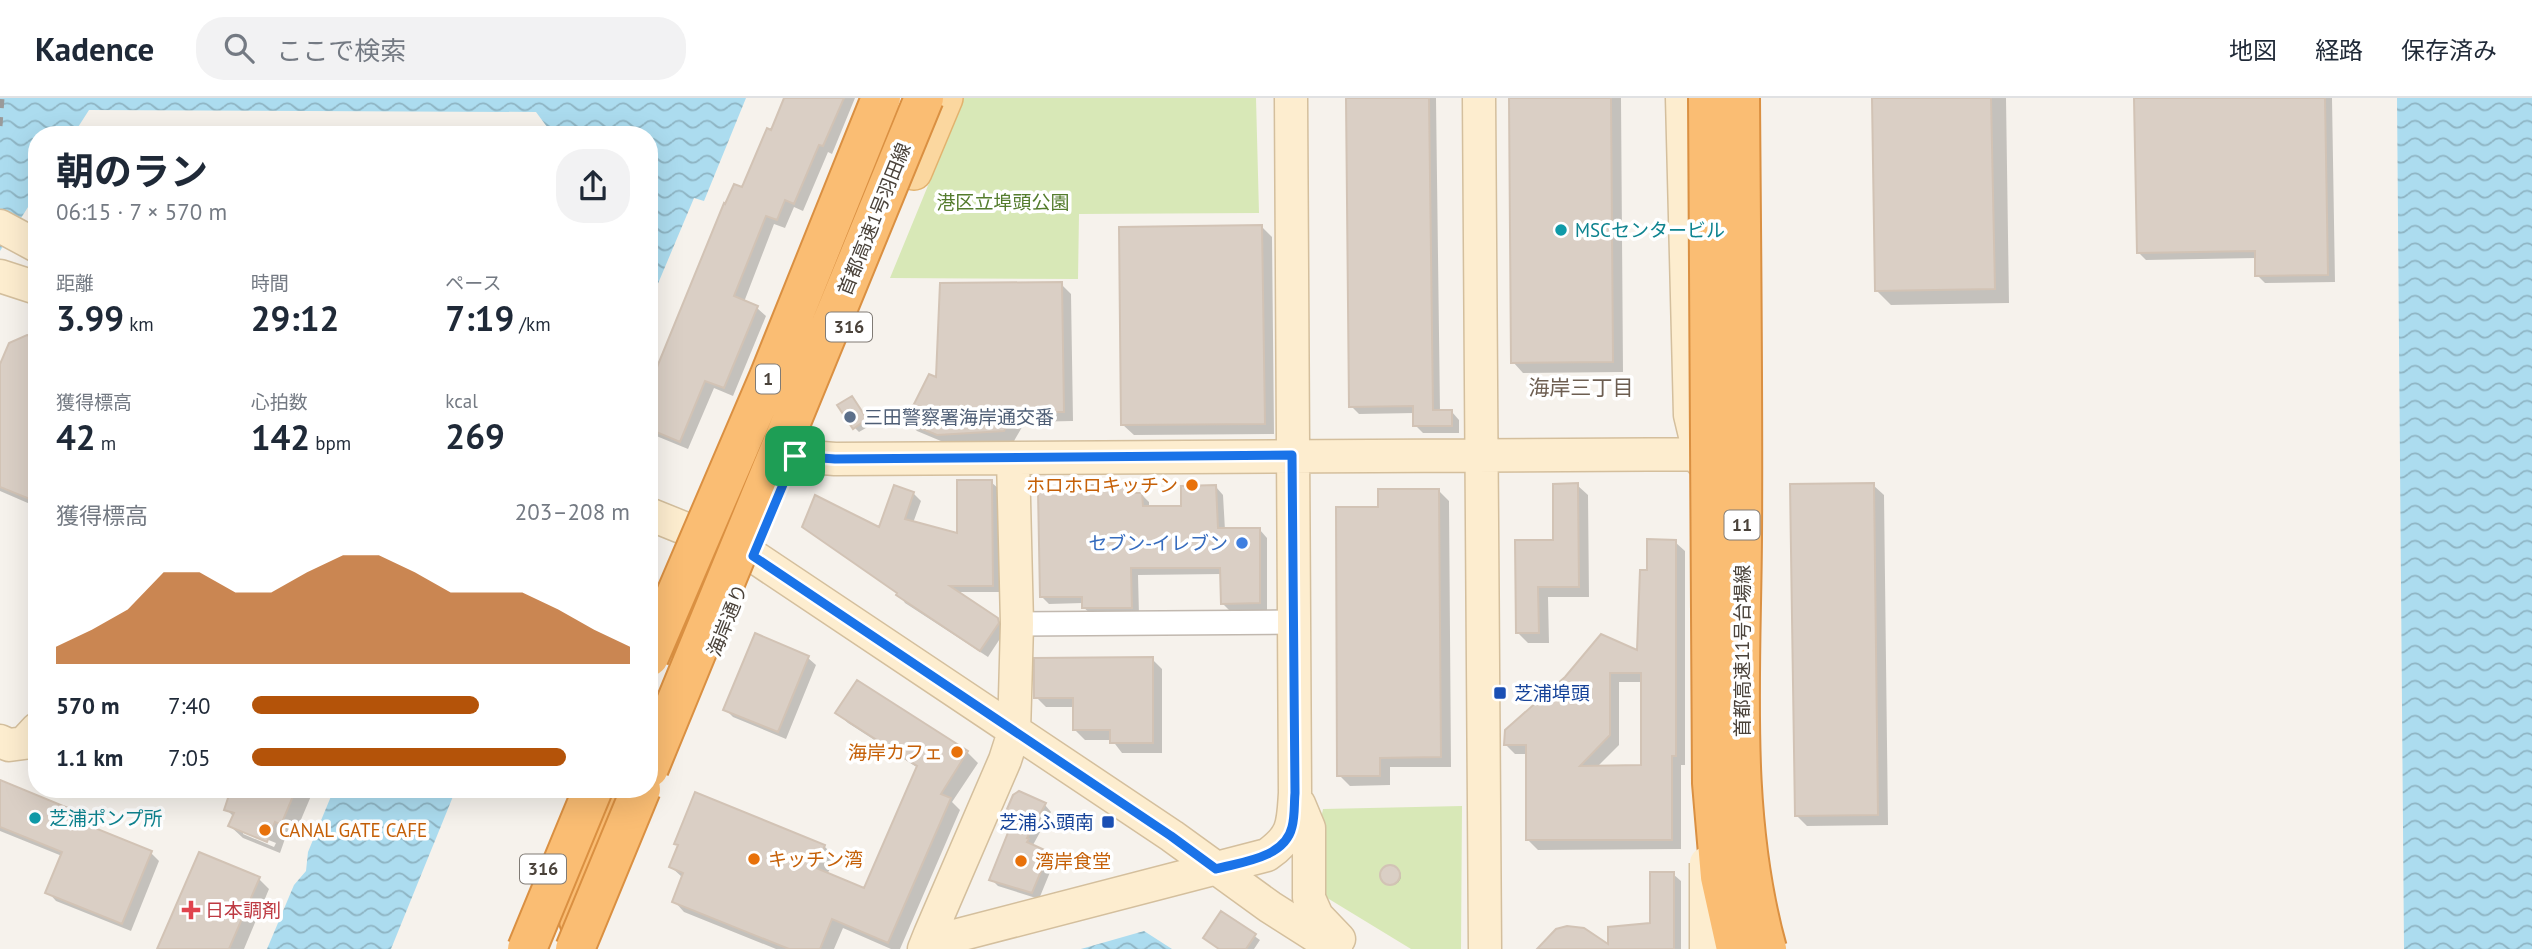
<!DOCTYPE html>
<html lang="ja">
<meta charset="utf-8">
<style>
body{margin:0;font-family:"PT Sans","Noto Sans JP",sans-serif;background:#f2f2f3;color:#1f2937;height:100vh;display:flex;flex-direction:column;font-size:26px;white-space:nowrap}
*{box-sizing:border-box;margin:0}
p{font-size:23px;color:#747a83}
.icon{flex:none;width:38px;height:38px;fill:none;stroke:currentColor;stroke-width:2;stroke-linecap:round;stroke-linejoin:round}
.map{position:relative;flex:1;overflow:hidden}
.side{position:absolute;left:28px;top:28px;width:630px;height:672px;display:flex;flex-direction:column;background:#fff;border-radius:28px;box-shadow:0 7px 28px #0002}
.side>*{flex:none}
.pin{position:absolute;display:grid;place-items:center;width:60px;height:60px;color:#fff;margin:-30px;border-radius:14px;box-shadow:0 4px 10px #0006}
.round{display:grid;place-items:center;flex:none;width:74px;height:74px;border-radius:28px;background:#f2f2f3}
.head{display:flex;align-items:center;justify-content:space-between;height:119px;padding:0 28px}
h1{font-size:38px;font-weight:700;line-height:52px}
.stats{display:grid;grid-template-columns:repeat(3,1fr);gap:10px;height:119px;padding:7px 28px}
.stats div{display:grid;align-content:center}
.stats b{font-size:35px;font-weight:700}
.stats small{font-size:19px;font-weight:400}
.stats p{font-size:19px}
.chart{height:196px;padding:14px 28px}
.chart p{display:flex;justify-content:space-between}
.chart svg{width:100%;height:126px;margin-top:7px;fill:#b45309;opacity:.7}
ul{padding:0 28px;list-style:none;font-size:23px}
li{display:grid;grid-template-columns:112px 84px 1fr;align-items:center;height:52px}
li i{height:18px;border-radius:9px;background:#b45309}
header{display:flex;align-items:center;gap:42px;box-sizing:border-box;height:98px;padding:0 35px;background:#fff;border-bottom:2px solid #e0e1e3}
header strong{font-size:33px}
nav{display:flex;gap:38px;margin-inline-start:auto;font-size:24px}
.search{width:490px;height:63px;background:#f2f2f3;display:flex;align-items:center;gap:18px;box-sizing:border-box;padding:0 24px;border-radius:28px;color:#747a83;font-size:26px}
.map>svg:first-child{display:block}
.green{fill:#d8e8b7}
.water{fill:url(#water-waves)}
.shadow{fill:#0003;fill-rule:evenodd}
.building{fill:#dacfc5;stroke:#d2c3b5;stroke-width:2;fill-rule:evenodd}
.lines{fill:none;stroke-linecap:round;stroke-linejoin:round}
.street-casing{stroke:#c1b8af;stroke-width:26}
.secondary-casing{stroke:#d4bf9d;stroke-width:35}
.primary-casing{stroke:#e2b26e;stroke-width:38}
.highway-casing{stroke:#da9042;stroke-width:42}
.street{stroke:#fff;stroke-width:23}
.secondary{stroke:#fdedcf;stroke-width:32}
.primary{stroke:#fbd79f;stroke-width:35}
.highway{stroke:#fabd73;stroke-width:38}
.tram{stroke:#9a9a9a;stroke-width:2}
.rail{stroke:#9a9a9a;stroke-width:5;stroke-dasharray:9 9;stroke-linecap:butt}
.secondary-bridge-casing{stroke:#d4bf9d;stroke-width:35;stroke-linecap:butt}
.highway-bridge-casing{stroke:#da9042;stroke-width:42;stroke-linecap:butt}
.secondary-bridge{stroke:#fdedcf;stroke-width:32}
.highway-bridge{stroke:#fabd73;stroke-width:38}
.route-casing{stroke:#fff;stroke-width:14}
.route{stroke:#1a73e8;stroke-width:9}
.culture-dot{fill:#0f9aa8;stroke:#fff;stroke-width:2.5}
.service-dot{fill:#5c6f8a;stroke:#fff;stroke-width:2.5}
.food-dot{fill:#e8710a;stroke:#fff;stroke-width:2.5}
.shop-dot{fill:#3f7fe0;stroke:#fff;stroke-width:2.5}
.transit-dot{fill:#1a4fb4;stroke:#fff;stroke-width:2.5}
.health-dot{fill:#e0444e;stroke:#fff;stroke-width:2.5}
.labels{text-anchor:middle;stroke-width:7;stroke-linejoin:round;paint-order:stroke}
.shield{fill:#fff;stroke:#807b75;stroke-width:2}
.shield-label{font-size:18px;font-weight:bold;fill:#4a423a}
.park-label{font-size:19px;fill:#547c2d;stroke:#fff}
.street-label{font-size:19px;fill:#4a423a;stroke:#fff}
.culture-label{font-size:19px;fill:#0d838f;stroke:#fff;text-anchor:start}
.service-label{font-size:19px;fill:#4e5e75;stroke:#fff;text-anchor:start}
.food-label{font-size:19px;fill:#c56008;stroke:#fff;text-anchor:start}
.shop-label{font-size:19px;fill:#366cbe;stroke:#fff;text-anchor:end}
.transit-label{font-size:19px;fill:#164399;stroke:#fff;text-anchor:start}
.health-label{font-size:19px;fill:#be3a42;stroke:#fff;text-anchor:start}
.neighbourhood-label{font-size:21px;fill:#6d5e51;stroke:#fff}
</style>
<header>
<strong>Kadence</strong>
<div class="search"><svg class="icon" aria-label="search" viewBox="0 0 24 24"><circle cx="10" cy="10" r="6"/><path d="M15 15l6 6"/></svg>ここで検索</div>
<nav><a>地図</a><a>経路</a><a>保存済み</a></nav>
</header>
<div class="map">
<svg width="2532" height="851" viewBox="0 0 2532 851">
<defs>
<pattern id="water-waves" width="16" height="10" patternUnits="userSpaceOnUse" patternTransform="scale(1.75)"><rect width="16" height="10" fill="#acdcef"/><path d="M0 5q4-4 8 0t8 0" fill="none" stroke="#8eb4c3"/></pattern>
</defs>
<rect width="100%" height="100%" fill="#f6f2ec"/>
<path class="green" d="M964 0H1256L1259 115 1079 116 1078 181 890 180Z
M1462 708 1461 851H1411L1324 798 1319 731 1323 711Z"/>
<path class="water" d="M0 0H746L704 103 694 100 649 207V37H553L536 14 89 12 73 37H37V95L0 153Z
M2397 0H2532V851H2404Z
M334 691H456L391 851H267L294 787 306 773 308 754Z
M1144 833 1172 851H1081Z"/>
<path class="shadow" d="M786 0H855L832 56 828 54 803 113 794 109 785 130 774 126 744 204 757 210 766 218 733 298 714 290 688 351 649 335V289Z
M1348 0H1436L1440 314H1452L1459 322V335H1423L1415 327V315L1359 316 1351 308Z
M1511 0H1621L1623 274 1523 275 1513 264Z
M1873 0H2006L2009 205 1891 207 1876 192Z
M2136 0H2332L2335 184 2265 185 2257 177 2256 160 2146 162 2138 154Z
M1262 129 1272 139 1274 336 1134 337 1123 327Z
M1061 186 1071 196 1073 323 1025 324 1014 343 948 346 917 333 907 323 938 282Z
M37 243V409L0 393V271Z
M856 305 871 327 859 334 854 329Z
M991 384 999 391V494H957L997 521 1005 529V533L988 559 905 505 899 496 804 428 880 431 913 395 921 403 913 425 959 438Z
M1577 387 1588 397 1589 499H1548L1549 545H1528L1517 534Z
M1873 387 1884 397 1888 727 1807 728 1796 717Z
M1126 389 1135 397H1142L1149 404V410H1183L1216 389 1223 397 1225 432H1260L1267 440V512L1230 513 1222 505V476L1138 477 1139 517 1091 516 1083 509V505L1049 506 1042 499 1091 394Z
M1438 392 1449 403 1451 669H1390V687L1350 688 1339 677 1380 411Z
M1675 444 1685 453V667H1681V751L1538 752 1528 742V656H1515L1506 647 1639 554 1648 474ZM1619 584H1643V669H1597L1619 647Z
M756 538 808 560 816 567 786 641 733 619 725 611Z
M1152 561 1162 571V655H1122L1112 642H1085L1075 632V609H1046L1036 599Z
M857 584 967 654 978 665 952 704 960 712 900 851H891L843 830 834 851H776L684 814 674 803 682 779 671 769 680 749 676 745 824 748 835 759 827 777 865 792 918 670 848 625 837 615Z
M0 684 72 713 81 722 79 726 151 755 159 763 131 833 56 803 48 794 62 758 0 733Z
M223 691H314L294 738 287 735 280 755 243 740 230 728 234 719 226 711 232 695ZM243 732 276 745 274 749 243 736Z
M1045 707 1051 714 1033 747 1048 755 1055 762 1039 801 998 788 991 781 1013 726 1006 718Z
M199 756 259 781 269 791 244 851H159Z
M1383 778a9 9 0 1 1 18 0a9 9 0 1 1-18 0Z
M1673 776 1681 783V851H1544L1548 841 1610 849 1652 827Z
M1222 815 1260 842 1254 851H1219L1210 845Z"/>
<path class="building" d="M784 0H844L823 48 819 47 794 106 785 102 777 122 766 118 734 198 758 208 724 290 705 283 680 344 649 331V283L653 273 655 274 724 105 725 106 734 86 742 89 767 30 771 32Z
M1346 0H1429L1433 312H1452V328H1413V308L1349 309Z
M1509 0H1611L1613 264 1511 265Z
M1872 0H1991L1995 191 1875 193Z
M2134 0H2325L2328 177 2255 178V153L2137 155Z
M1262 127 1265 326 1121 327 1119 129Z
M1062 184 1064 314H1015L1004 333 937 337 905 324 929 276 936 279 940 185Z
M27 237 37 241V404L0 389V266L9 245Z
M852 298 867 321 853 331 837 307Z
M957 382H992L993 488H950L998 520 999 525 980 553 896 497 897 495 802 429 815 397 879 429 894 387 914 394 905 421 957 435Z
M1578 385 1579 489H1538L1539 535H1516L1515 442H1553V386Z
M1874 385 1878 717 1795 718 1790 386Z
M1089 387H1127V395H1142L1143 408H1181V388L1216 387 1218 430H1260V505L1221 506 1220 470H1131L1132 510H1082V499H1040L1038 393 1089 392Z
M1378 391H1439L1441 659 1380 660V678H1337L1336 409H1378Z
M1647 441 1676 442V658H1672V742H1526V647H1504L1505 632 1565 579 1601 536 1637 552 1640 472H1647ZM1610 575H1641V667L1580 668 1610 637Z
M755 535 809 558 778 634 723 612Z
M1153 559V645H1110V632H1073V600H1034V560Z
M857 582 968 653 941 696 951 700 888 845 832 821 820 851H789L672 804 683 775 669 769 678 747 674 746 695 694 825 747 816 770 864 790 917 668 835 615Z
M0 682 73 712 70 720 152 753 122 826 45 795 62 754 0 729Z
M231 691H296L281 727 275 724 267 744 228 728 234 715 224 712Z
M1019 693 1046 705 1027 740 1029 741 1027 744 1049 754 1032 795 989 782 1013 722 1004 718 1013 697Z
M199 754 260 779 229 851H157Z
M1380 777a10 10 0 1 1 20 0a10 10 0 1 1-20 0Z
M1650 774H1674V851H1537L1556 831 1567 828 1584 830 1608 846V829L1650 825Z
M1221 813 1256 836 1246 851H1219L1203 840Z"/>
<g class="lines">
<defs>
<path id="street" d="M1017 526 1292 524"/>
<path id="secondary" d="M1479 0 1485 851
M1682 0 1690 317 1701 363
M0 128 37 148
M0 178 37 190
M755 351 795 358 835 361 1732 356
M649 416 753 458 1172 738 1270 809 1336 851
M0 643 9 647 24 645 37 631
M1299 706 1309 730V800L1317 818 1339 841
M930 836 1005 662 1014 634 1015 599 1017 526 1013 360
M924 851 930 836 947 840 1267 757C1294 738 1293 726 1295 695L1291 0"/>
<path id="primary" d="M914 74 945 0"/>
<path id="highway" d="M579 823 588 763 615 691"/>
</defs>
<use href="#street" class="street-casing"/>
<use href="#secondary" class="secondary-casing"/>
<use href="#primary" class="primary-casing"/>
<use href="#highway" class="highway-casing"/>
<use href="#street" class="street"/>
<use href="#secondary" class="secondary"/>
<use href="#primary" class="primary"/>
<use href="#highway" class="highway"/>
<path class="tram" d="M1712 0 1718 851
M1727 0 1740 851"/>
<path class="rail" d="M0 28 2 0"/>
<defs>
<path id="secondary-bridge" d="M1706 765V851"/>
<path id="highway-bridge" d="M1708 0 1712 685 1720 779 1736 851
M1740 0C1741 147 1743 293 1742 440 1741 577 1730 718 1767 851
M649 559 769 279 881 0
M649 670 924 0
M527 851 593 691
M575 851 641 691"/>
</defs>
<use href="#secondary-bridge" class="secondary-bridge-casing"/>
<use href="#highway-bridge" class="highway-bridge-casing"/>
<use href="#secondary-bridge" class="secondary-bridge"/>
<use href="#highway-bridge" class="highway-bridge"/>
</g>
<g class="lines">
<defs>
<path id="route" d="M1292 357 1295 695C1294 706 1295 718 1292 729 1285 760 1241 764 1216 771L1171 738 753 458 795 358 835 361Z"/>
</defs>
<use href="#route" class="route-casing"/>
<use href="#route" class="route"/>
</g>
<g class="culture-dot">
<circle cx="1561" cy="132" r="7"/>
<circle cx="35" cy="720" r="7"/>
</g>
<circle class="service-dot" cx="850" cy="319" r="7"/>
<g class="food-dot">
<circle cx="1192" cy="387" r="7"/>
<circle cx="957" cy="654" r="7"/>
<circle cx="265" cy="732" r="7"/>
<circle cx="754" cy="761" r="7"/>
<circle cx="1021" cy="763" r="7"/>
</g>
<circle class="shop-dot" cx="1242" cy="445" r="7"/>
<g class="transit-dot">
<rect x="1493" y="588" width="14" height="14" rx="3.5"/>
<rect x="1101" y="717" width="14" height="14" rx="3.5"/>
</g>
<path class="health-dot" d="M187.5 801.5h7v7h7v7h-7v7h-7v-7h-7v-7h7z"/>
<g class="labels">
<g class="shield">
<rect x="826" y="214.5" width="46" height="29" rx="5"/>
<rect x="756" y="266.5" width="24" height="29" rx="5"/>
<rect x="1724.5" y="412.5" width="35" height="29" rx="5"/>
<rect x="520" y="756.5" width="46" height="29" rx="5"/>
</g>
<g class="shield-label">
<text x="849" y="235">316</text>
<text x="768" y="287">1</text>
<text x="1742" y="433">11</text>
<text x="543" y="777">316</text>
</g>
<g class="park-label">
<text x="1003" y="111">港区立埠頭公園</text>
</g>
<g class="street-label">
<text transform="translate(874 121) rotate(-68)" y="7">首都高速1号羽田線</text>
<text transform="translate(727 522) rotate(-68)" y="7">海岸通り</text>
<text transform="translate(1742 553) rotate(-90)" y="7">首都高速11号台場線</text>
</g>
<g class="culture-label">
<text x="1575" y="139">MSCセンタービル</text>
<text x="49" y="727">芝浦ポンプ所</text>
</g>
<g class="service-label">
<text x="864" y="326">三田警察署海岸通交番</text>
</g>
<g class="food-label">
<text x="1178" y="394" text-anchor="end">ホロホロキッチン</text>
<text x="943" y="661" text-anchor="end">海岸カフェ</text>
<text x="279" y="739">CANAL GATE CAFE</text>
<text x="768" y="768">キッチン湾</text>
<text x="1035" y="770">湾岸食堂</text>
</g>
<g class="shop-label">
<text x="1228" y="452">セブン-イレブン</text>
</g>
<g class="transit-label">
<text x="1514" y="602">芝浦埠頭</text>
<text x="1094" y="731" text-anchor="end">芝浦ふ頭南</text>
</g>
<g class="health-label">
<text x="205" y="819">日本調剤</text>
</g>
<g class="neighbourhood-label">
<text x="1581" y="297">海岸三丁目</text>
</g>
</g>
</svg>
<div class="pin" style="left:795px;top:358px;background:#1e9e55"><svg class="icon" aria-label="arrive" viewBox="0 0 24 24"><path d="M6 21V4h12l-3 4 3 4H6"/></svg></div>
<section class="side">
<div class="head"><div><h1>朝のラン</h1><p>06:15 · 7 × 570 m</p></div><a class="round"><svg class="icon" aria-label="share" viewBox="0 0 24 24"><path d="M12 15V3M7 8l5-5 5 5M5 13v7h14v-7"/></svg></a></div>
<div class="stats">
<div><p>距離</p><b>3.99<small> km</small></b></div>
<div><p>時間</p><b>29:12</b></div>
<div><p>ペース</p><b>7:19<small> /km</small></b></div>
</div>
<div class="stats">
<div><p>獲得標高</p><b>42<small> m</small></b></div>
<div><p>心拍数</p><b>142<small> bpm</small></b></div>
<div><p>kcal</p><b>269</b></div>
</div>
<div class="chart"><p><span>獲得標高</span>203–208 m</p>
<svg viewBox="0 0 160 44" preserveAspectRatio="none"><path d="M0 44V38L10 32L20 25L30 12L40 12L50 19L60 19L70 12L80 6L90 6L100 12L110 19L120 19L130 19L140 25L150 32L160 38V44z"/></svg>
</div>
<ul>
<li><b>570 m</b>7:40<i style="width:60%"></i></li>
<li><b>1.1 km</b>7:05<i style="width:83%"></i></li>
</ul>
</section>
</div>
